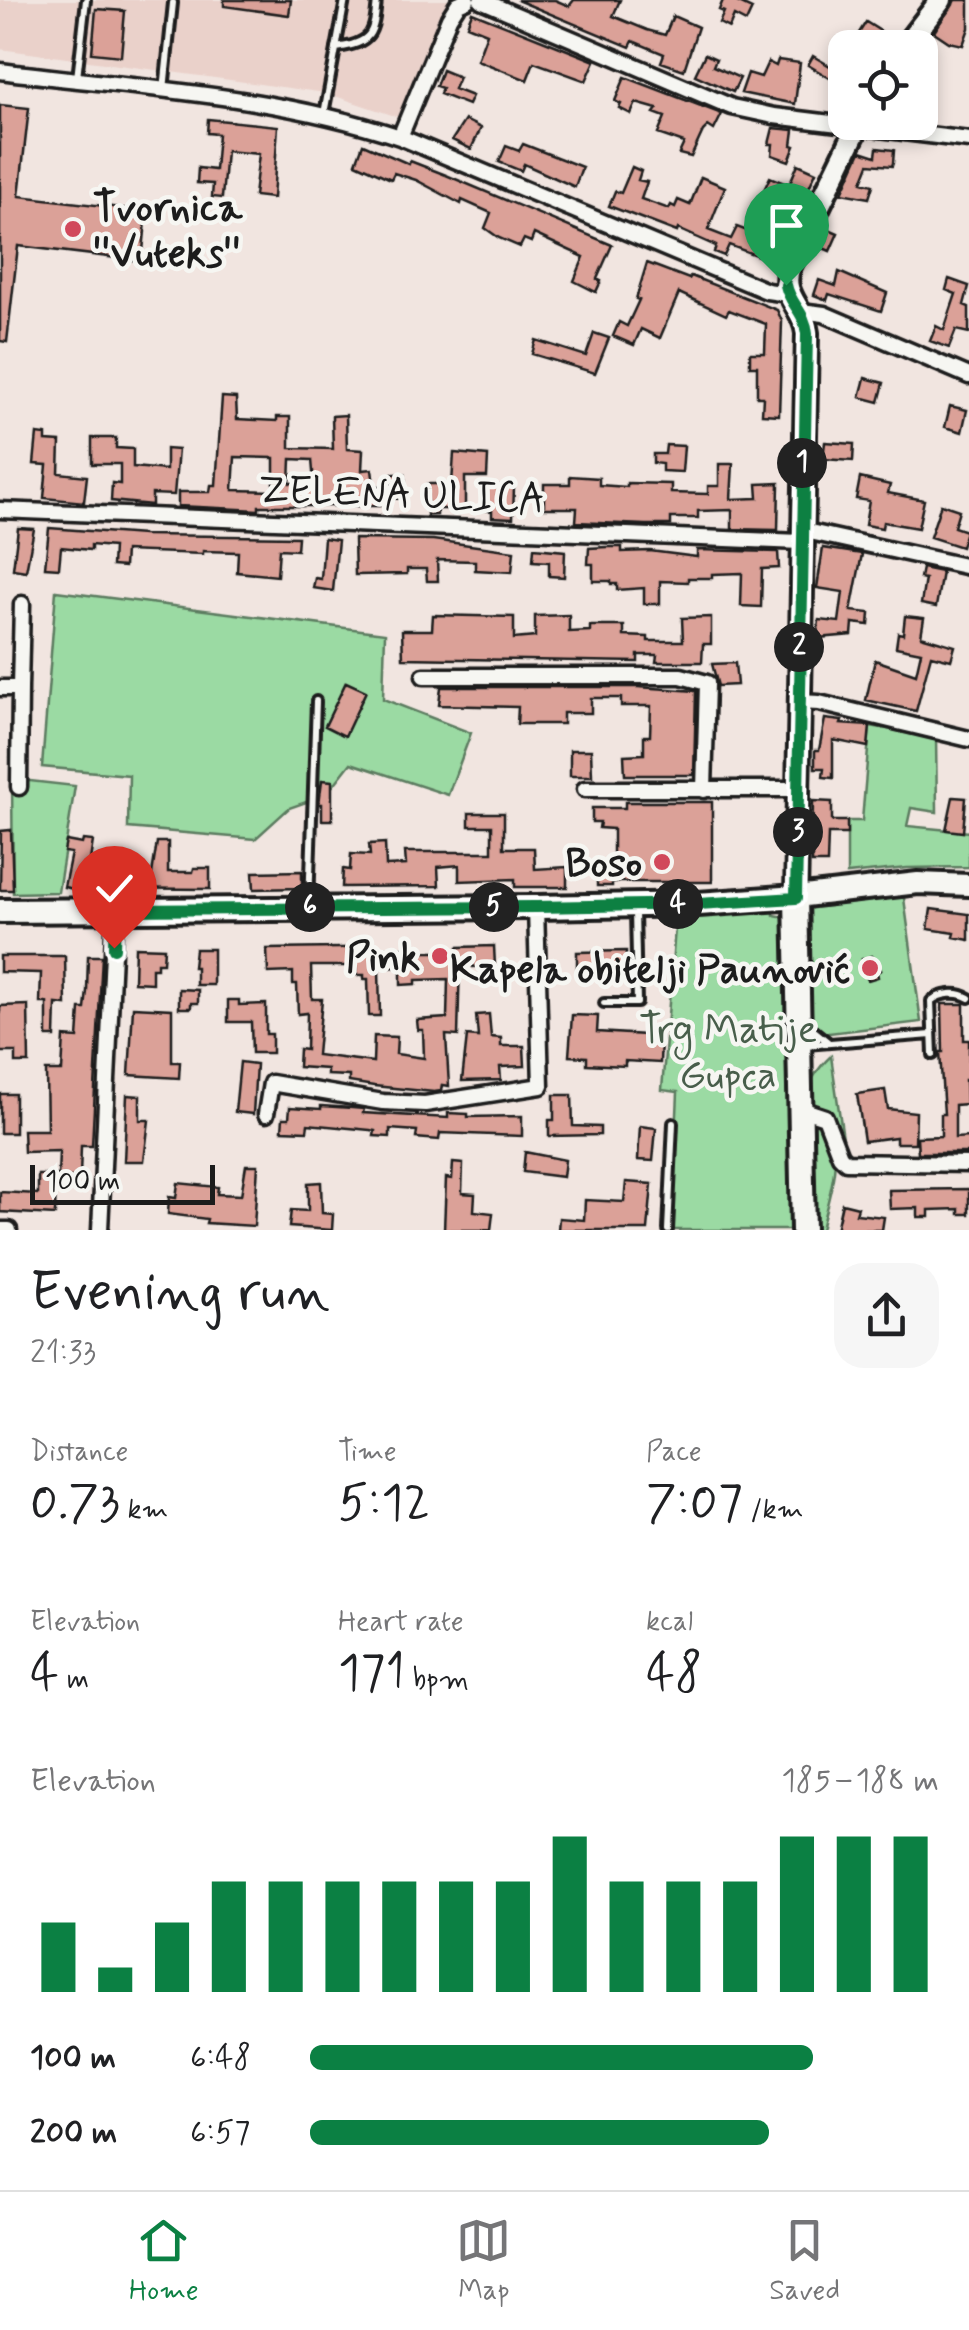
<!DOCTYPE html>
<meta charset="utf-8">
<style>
body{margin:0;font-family:Mynerve,sans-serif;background:#f6f6f6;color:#202124;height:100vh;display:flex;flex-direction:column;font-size:38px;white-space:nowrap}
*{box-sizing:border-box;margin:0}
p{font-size:32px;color:#757577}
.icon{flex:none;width:55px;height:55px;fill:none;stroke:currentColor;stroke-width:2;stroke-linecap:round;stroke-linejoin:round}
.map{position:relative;height:1230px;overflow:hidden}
.side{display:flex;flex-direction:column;background:#fff;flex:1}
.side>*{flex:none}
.controls{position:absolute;left:828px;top:30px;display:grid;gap:20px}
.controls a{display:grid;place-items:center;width:110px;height:110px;border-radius:20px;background:#fff;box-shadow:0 5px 15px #0003;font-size:50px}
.scale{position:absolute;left:30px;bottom:25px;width:185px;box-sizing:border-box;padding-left:10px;border:5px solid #1c1c1c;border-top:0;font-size:28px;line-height:35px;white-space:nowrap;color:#1c1c1c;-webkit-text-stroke:8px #f6f6f2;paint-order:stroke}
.pin{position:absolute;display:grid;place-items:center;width:85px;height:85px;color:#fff;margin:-102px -42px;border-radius:50% 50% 50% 0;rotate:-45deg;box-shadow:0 0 10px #0007}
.pin .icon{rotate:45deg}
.km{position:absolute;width:50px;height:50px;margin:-25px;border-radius:50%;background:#222;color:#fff;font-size:28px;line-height:50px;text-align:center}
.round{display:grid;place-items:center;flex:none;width:105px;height:105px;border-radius:30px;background:#f6f6f6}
.overview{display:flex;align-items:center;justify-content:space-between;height:170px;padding:0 30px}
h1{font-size:55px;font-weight:600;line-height:75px}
.stats{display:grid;grid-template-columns:repeat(3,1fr);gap:15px;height:170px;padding:10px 30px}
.stats div{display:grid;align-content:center}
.stats b{font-size:50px;font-weight:600}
.stats small{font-size:28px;font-weight:400}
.stats p{font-size:28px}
.chart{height:280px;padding:20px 30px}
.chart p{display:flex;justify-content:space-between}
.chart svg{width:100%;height:180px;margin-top:10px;stroke:#0b8043;stroke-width:6}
ul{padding:0 30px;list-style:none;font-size:32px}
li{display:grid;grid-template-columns:160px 120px 1fr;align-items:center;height:75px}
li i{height:25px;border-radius:12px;background:#0b8043}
.tab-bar{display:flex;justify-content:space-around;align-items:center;height:140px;border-top:2px solid #e0e0e0;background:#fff;font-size:28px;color:#757577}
.tab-bar a{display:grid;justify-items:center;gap:5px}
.tab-bar .selected{color:#0b8043}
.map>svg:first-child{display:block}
.built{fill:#ead1ca}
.green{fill:#9bdaa3;stroke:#5c7b60;stroke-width:2.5}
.building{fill:#dba198;stroke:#1c1c1c;stroke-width:2.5;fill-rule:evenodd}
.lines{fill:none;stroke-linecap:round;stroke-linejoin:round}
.lane-casing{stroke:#1c1c1c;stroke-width:14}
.street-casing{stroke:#1c1c1c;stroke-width:21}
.secondary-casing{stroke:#1c1c1c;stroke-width:28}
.primary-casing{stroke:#1c1c1c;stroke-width:30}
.lane{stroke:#f6f6f2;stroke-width:6}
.street{stroke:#f6f6f2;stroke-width:14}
.secondary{stroke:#f6f6f2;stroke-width:20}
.primary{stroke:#f6f6f2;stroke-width:22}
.route-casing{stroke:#fff;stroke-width:20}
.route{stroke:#0b8043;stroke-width:12}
.poi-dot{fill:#d1495b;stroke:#f6f6f2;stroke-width:4}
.labels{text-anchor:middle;stroke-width:9;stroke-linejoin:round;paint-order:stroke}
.poi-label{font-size:40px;font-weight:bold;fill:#1c1c1c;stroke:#f6f6f2;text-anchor:end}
.street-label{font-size:40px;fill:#1c1c1c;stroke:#f6f6f2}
.park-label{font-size:40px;fill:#485e4b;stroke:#f6f6f2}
</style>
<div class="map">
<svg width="969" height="1230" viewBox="0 0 969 1230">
<rect width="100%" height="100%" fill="#f1e5e0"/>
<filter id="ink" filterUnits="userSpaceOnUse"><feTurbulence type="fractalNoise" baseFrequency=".01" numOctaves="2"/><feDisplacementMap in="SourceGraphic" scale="20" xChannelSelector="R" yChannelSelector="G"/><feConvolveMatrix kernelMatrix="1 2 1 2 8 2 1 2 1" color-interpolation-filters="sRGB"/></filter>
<g filter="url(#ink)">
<path class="built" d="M0 0H449L401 118 326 93 0 49Z"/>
<path class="green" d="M56 591 385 633 383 699 471 733 448 795 351 763 333 786 318 785 312 800 289 808 255 839 128 828 129 775 42 767Z
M870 726 936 737 937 812 911 808 907 826 969 832V867L907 868 847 874V821H862Z
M12 779 75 786 58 892 13 893Z
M903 891 921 1022 829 1033 819 1031 805 1015 806 913 814 903Z
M774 910V915L785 917 788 922 794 1230H672L678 1092 662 1090 676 916Z
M831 1056 845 1152C817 1114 788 1096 831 1056Z
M815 1121C852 1145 827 1196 821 1230H810L809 1124Z"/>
<path class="building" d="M224 0H291L289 15 224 6Z
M517 0H555L569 6 574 0H620L613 16 647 30 665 35 673 16 698 27 684 70 661 62 664 54 633 41 630 47Z
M723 0H733L752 9 746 22 734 16 729 28 719 23 724 12 719 10Z
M955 0H969V28L963 45 949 42 934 32Z
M96 9 125 11 121 56 92 53Z
M472 12 595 61 586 81 534 62 527 80 477 60 487 33 467 25Z
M866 22 893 39 888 48H857L852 44Z
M705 54 716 59 713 66 740 78 733 92 695 75Z
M813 56 837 70 845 58V87L808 65Z
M778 60 800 63 795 104 741 93 748 73 761 77 768 62 776 66Z
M442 70 459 77 454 89 472 96 468 105 440 94 442 88 436 86Z
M625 77 722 114 714 130 708 126 703 131 691 157 679 154 684 143 658 134 665 117 654 113 657 109 636 103 631 114 619 108 621 104 615 101Z
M0 105 29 108 19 196 147 211 142 261 18 246 7 342 0 341Z
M208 119 278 126 273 198 254 196 259 154 226 151 222 198 212 197 213 184 197 183 198 168 215 170 218 134 207 133Z
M465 120 481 128 471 149 452 140Z
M773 128 794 130 792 145 795 146 789 161 772 155 773 144H769Z
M363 144 409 164 410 161 446 175 612 245 597 279 601 281 596 292 574 281 584 257 534 234 531 242 524 239 520 247 499 238 485 228 491 213 462 200 461 204 416 180 394 173 391 179 356 163Z
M523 144 582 167 575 187 524 164 521 171 499 162 506 146 519 151Z
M877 148 894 150 893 163 892 166 869 164 862 182 873 185 869 198 842 193 861 151 876 156Z
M798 164 816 172 806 194 793 188 797 189 781 221 755 209 770 177 789 185Z
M632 167 641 171 638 180 647 182 641 199 669 209 671 205 675 207 678 200 690 205 701 177 725 187 708 230 731 239 737 227 781 244 774 262 729 245 724 256 714 252 716 246 678 229 677 232 609 206 615 191 621 193Z
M824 227 838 233 830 251 816 245Z
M647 263 689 279 691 276 777 310 782 321 779 415 762 414 763 397H757V366H750V353H765L766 324 729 310 726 315 679 293 660 338 641 329 634 345 613 336 619 322 627 326 639 300 636 299Z
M839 272 887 293 881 311 829 294 827 300 814 295 819 280 836 286Z
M949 279 969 286 964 305 969 307V333L956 330 949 348 930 341 936 326 944 330 956 294 946 290Z
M594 333 609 338 595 373 532 354 536 340 586 356Z
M865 378 884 383 879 402 860 397Z
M222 397 236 398 237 419 277 421V417H290V448L333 449 332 416 346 415 347 449 363 450 362 470 372 469 374 486H392V474H405V499L380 498V506H259V510L178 506V492H210L211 485H216ZM235 457 274 458V491L233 490ZM291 459 312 460 314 483H290Z
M950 406 967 410 962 432 945 427Z
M37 434 46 435V441L60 442 59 473 87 476 84 502 44 498 47 465 34 464Z
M92 438H116V448L133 449V467L166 470V449L178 450 174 495 152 494V505L111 501 112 483 120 484V464H92Z
M825 442 854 444 853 461 823 459Z
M666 445 684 446 682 472 662 471V464L653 463V454H665Z
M454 453 488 456 487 477H465V509H437V515H427V484H452Z
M719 464H733L731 499 758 498 757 484 779 483 778 530 732 529V510L698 511V518H671V525H646L576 522 577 508H544V484H570V476L599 478V485L627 487V483L671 484V493L708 494V486H719Z
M860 478 890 485 888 493 924 500 918 528 883 522 882 528 865 525 869 501 856 499Z
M484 485 514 486 513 518 492 517V511L483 510Z
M941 504 959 510 954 527 966 531 961 547 930 537Z
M18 528 34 529 26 571 13 569Z
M49 528 143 535 298 537 297 550 279 549 277 576 237 572 238 552 203 551V554L125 551 124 567 112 566 113 547 91 545V550L61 547 59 568 45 567Z
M324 538 338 540 333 591 313 588 315 578 321 579Z
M354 539 433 540 514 551 512 572 475 570V561L437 560 438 581H427L426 569H407V574L355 575Z
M607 547H622V552L650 551 697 557V550L778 552 779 568 762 569 761 607 741 606 742 573 712 574V578H688V582L660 581V604H644V588L617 590V584H611V581H593V564H588L589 548Z
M534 548 565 551 564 577 549 576V562L533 561Z
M823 548 862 554 851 611 870 613 869 625 853 623 852 635 817 638 819 620 839 622 843 592 817 588Z
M922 568 942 572 936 607 921 604 925 579 920 578Z
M433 615 514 617V639L535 637V616L569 615V632L590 631V626H624V636L648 637V641H683L682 618 711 617V644H703L702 662H656L657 655H638V662L403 658 402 630H432Z
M905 616 924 618 921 636 955 646 951 660 931 655 916 711 866 700 875 660 916 674 921 652 896 647 898 633 903 634Z
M735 663 737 685 718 686 712 664Z
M346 682 366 691 345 736 325 726Z
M441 687H638L696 691 694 775H625L624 755 644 754V736H650L651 706H621V698H591V713H563V724H517L518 707 439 705Z
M825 719 842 721 841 724 870 726 868 747 833 740V778L823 777 824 768H815V750H819Z
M570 750H591L592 776H570Z
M322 780 332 781V820H322V804H319Z
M953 797 966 798 963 832 946 830Z
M813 801 832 802V821H847V834H828L827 863H812Z
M625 802H712V882H612V886H597V871L613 872V829L599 828 600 822H592V808H625Z
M469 813H504V848H534L535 869 567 867V887H515V879L459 881V865L438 867 439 886 342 887 343 869 350 870 351 854 370 855 369 844 385 843 386 866 406 865 405 852H492V826H469Z
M11 830 13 890H0L1 831Z
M83 840 93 841 89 867 129 866V875L152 874 157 842H168V872H193L194 868H210V889L85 888 84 891 64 887 71 853 64 852 66 841 82 844Z
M302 871V888L254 889 253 872Z
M931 909 969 914V940L954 937 955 933 928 929Z
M494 946 495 966 473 967V960H460L458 1036 446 1035 449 1086 442 1085 441 1091 434 1092 374 1086 349 1082V1076L327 1075V1069L298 1067 299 1049 306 1050 307 1013 298 1014 297 984H293V972L268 973 267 949 414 947V952H458V947ZM311 966H356V975H364V979H368L369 1016H380L379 968 401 967V985L416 984V980L448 979 447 1018 417 1020 418 1030H423L424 1058 396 1054 397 1037 374 1036 373 1062 317 1055 322 999H312Z
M135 947 164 948 163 963H157V968H152V983L134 982Z
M195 949H213V985H196V967H193Z
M626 951V974H577V952Z
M0 956H65L66 1005 56 1004 55 1037H47V1003H40L41 973 0 972Z
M88 956H102L92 1146H81L80 1178H58L59 1151 24 1152 23 1130H47L46 1071H62L64 1037 78 1038 80 1009H85L87 991Z
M872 956 881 970 877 972 878 977 868 980 860 965 863 964 862 959Z
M179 989 198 990V1003H191V1008H179Z
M228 1000H239V1005L266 1004V1034H272V1053H252L251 1022H228Z
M942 1004H964V1040H969V1080H965L966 1104 955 1105V1138L969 1137V1153H918L917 1137 941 1136V1114H944L940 1052H943Z
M28 1005 29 1063H16V1052H0V1006Z
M133 1007 172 1009V1062H180L179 1078 129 1075Z
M489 1014 491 1037 501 1038V1046H524L525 1066 500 1067 501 1080 462 1081 467 1036 478 1037 476 1015Z
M572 1015 598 1016 597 1032 661 1036 660 1063 625 1061V1066L587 1064V1057L569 1056Z
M240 1062 256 1064 253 1114 235 1112Z
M885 1090 888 1109 916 1112 915 1143H896V1137L864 1141 857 1094Z
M0 1094H15V1133H0Z
M127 1095 140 1096V1120H149L144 1161H124Z
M554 1095H572L573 1126 600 1127V1135L549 1136V1120H554Z
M321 1106 352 1108 364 1109 363 1113 448 1118V1113L468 1114V1117L522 1116V1136L440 1133 439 1140 416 1138 417 1131 390 1129V1137L374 1136 375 1131 370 1130 308 1124 307 1131 282 1130 283 1118H289L290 1107 321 1109Z
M640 1126 656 1128 653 1161 638 1160Z
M525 1152 565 1160 563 1177 523 1172Z
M453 1163 463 1164 462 1193 475 1194 474 1211 493 1213 491 1230H444L446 1178 452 1179Z
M246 1165H258L254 1226 206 1223 207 1219 168 1214 169 1197 176 1198 178 1183 218 1187 217 1194 241 1195Z
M38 1175H56L55 1215 0 1212V1192L38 1194Z
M321 1182 322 1213 333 1214 332 1230 289 1227 291 1210 308 1211V1183Z
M626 1182 652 1184 648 1230H558L559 1218 584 1220 585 1200 624 1202Z
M969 1189V1214H959V1209L929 1210V1217H918V1208L890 1209 889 1190Z
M842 1203 858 1207 856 1214 884 1217 882 1230H836Z"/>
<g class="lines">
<defs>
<path id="lane" d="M336 48C372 43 374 34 377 0
M77 78 86 0
M164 90 173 3
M324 114 345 0
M309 905 316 701
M604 1003H637L635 911
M807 1025 828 1042
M805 1045 932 1035
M933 1055 931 1001C941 993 958 991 969 998
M668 1230 673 1123"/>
<path id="street" d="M481 0 732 107 774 116 969 140
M0 71C134 88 272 94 400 137L767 291 788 294
M400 137 449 18 458 4 467 0
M801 311 824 314 969 376
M0 510 801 542
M801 530 969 567
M424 676H681L707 683 704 790
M0 688H20L19 787
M20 688 22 604
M799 702 819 703 969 739
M585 789H798
M801 1109 825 1117 840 1156 846 1162 969 1164
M266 1114 271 1083 383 1102 425 1104 541 1086 536 907
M0 1230H9
M100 1230 115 910"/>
<path id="secondary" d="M904 48 941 0
M860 122 790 266C779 295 804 306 807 333L796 897 918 883 969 885"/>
<path id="primary" d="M0 911 536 907 698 904 796 897 803 1230"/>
</defs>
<use href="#lane" class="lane-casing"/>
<use href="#street" class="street-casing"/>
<use href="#secondary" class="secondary-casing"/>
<use href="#primary" class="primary-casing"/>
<use href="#lane" class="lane"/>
<use href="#street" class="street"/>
<use href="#secondary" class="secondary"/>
<use href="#primary" class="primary"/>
</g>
</g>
<g class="lines" filter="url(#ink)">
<defs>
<path id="route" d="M114 948 115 910 536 907 698 904 796 898 807 334C805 311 790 305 786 285"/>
</defs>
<use href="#route" class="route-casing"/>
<use href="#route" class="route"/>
</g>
<g class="poi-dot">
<circle cx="73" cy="229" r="10"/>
<circle cx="662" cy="862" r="10"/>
<circle cx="440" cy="956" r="10"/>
<circle cx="870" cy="968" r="10"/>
</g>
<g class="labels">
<g class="poi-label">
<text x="93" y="220" text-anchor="start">Tvornica<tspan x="93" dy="46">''Vuteks''</tspan></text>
<text x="642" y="876">Boso</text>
<text x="420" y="970">Pink</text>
<text x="850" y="982">Kapela obitelji Paunović</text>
</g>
<g class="street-label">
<text transform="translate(402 493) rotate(2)" y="14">ZELENA ULICA</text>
</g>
<g class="park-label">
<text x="728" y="1042">Trg Matije<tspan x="728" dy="46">Gupca</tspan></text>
</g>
</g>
</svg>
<div class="controls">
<a><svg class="icon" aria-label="locate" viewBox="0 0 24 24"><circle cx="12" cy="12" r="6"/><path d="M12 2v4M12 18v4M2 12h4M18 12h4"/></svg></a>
</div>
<div class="scale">100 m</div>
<div class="pin" style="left:786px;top:285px;background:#1e9e55"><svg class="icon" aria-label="arrive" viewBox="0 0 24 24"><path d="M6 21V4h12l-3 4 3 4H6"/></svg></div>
<div class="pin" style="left:114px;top:948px;background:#d93025"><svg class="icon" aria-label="check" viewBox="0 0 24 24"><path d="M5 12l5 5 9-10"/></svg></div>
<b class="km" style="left:802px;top:463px">1</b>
<b class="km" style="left:799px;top:647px">2</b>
<b class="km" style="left:798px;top:832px">3</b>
<b class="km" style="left:678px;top:904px">4</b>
<b class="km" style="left:494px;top:907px">5</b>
<b class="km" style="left:310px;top:907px">6</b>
</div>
<section class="side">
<div class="overview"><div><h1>Evening run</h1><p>21:33</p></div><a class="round"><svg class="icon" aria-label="share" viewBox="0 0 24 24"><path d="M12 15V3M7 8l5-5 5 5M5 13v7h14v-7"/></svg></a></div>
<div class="stats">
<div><p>Distance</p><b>0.73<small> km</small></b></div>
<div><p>Time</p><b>5:12</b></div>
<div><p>Pace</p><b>7:07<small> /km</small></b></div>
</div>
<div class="stats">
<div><p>Elevation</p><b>4<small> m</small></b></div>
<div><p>Heart rate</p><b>171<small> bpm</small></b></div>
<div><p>kcal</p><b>48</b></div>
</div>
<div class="chart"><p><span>Elevation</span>185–188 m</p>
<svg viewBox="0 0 160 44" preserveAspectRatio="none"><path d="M5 44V27M15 44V38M25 44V27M35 44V17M45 44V17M55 44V17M65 44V17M75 44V17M85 44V17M95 44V6M105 44V17M115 44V17M125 44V17M135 44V6M145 44V6M155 44V6"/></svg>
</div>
<ul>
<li><b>100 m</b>6:48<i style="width:80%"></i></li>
<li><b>200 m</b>6:57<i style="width:73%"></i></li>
</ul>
</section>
<nav class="tab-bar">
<a class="selected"><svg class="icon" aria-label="home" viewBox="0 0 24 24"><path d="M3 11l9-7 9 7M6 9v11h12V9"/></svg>Home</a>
<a><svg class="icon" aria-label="map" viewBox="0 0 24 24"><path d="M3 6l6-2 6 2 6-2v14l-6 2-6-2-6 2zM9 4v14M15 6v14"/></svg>Map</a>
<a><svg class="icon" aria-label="saved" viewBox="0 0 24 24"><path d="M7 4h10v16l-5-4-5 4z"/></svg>Saved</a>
</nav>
